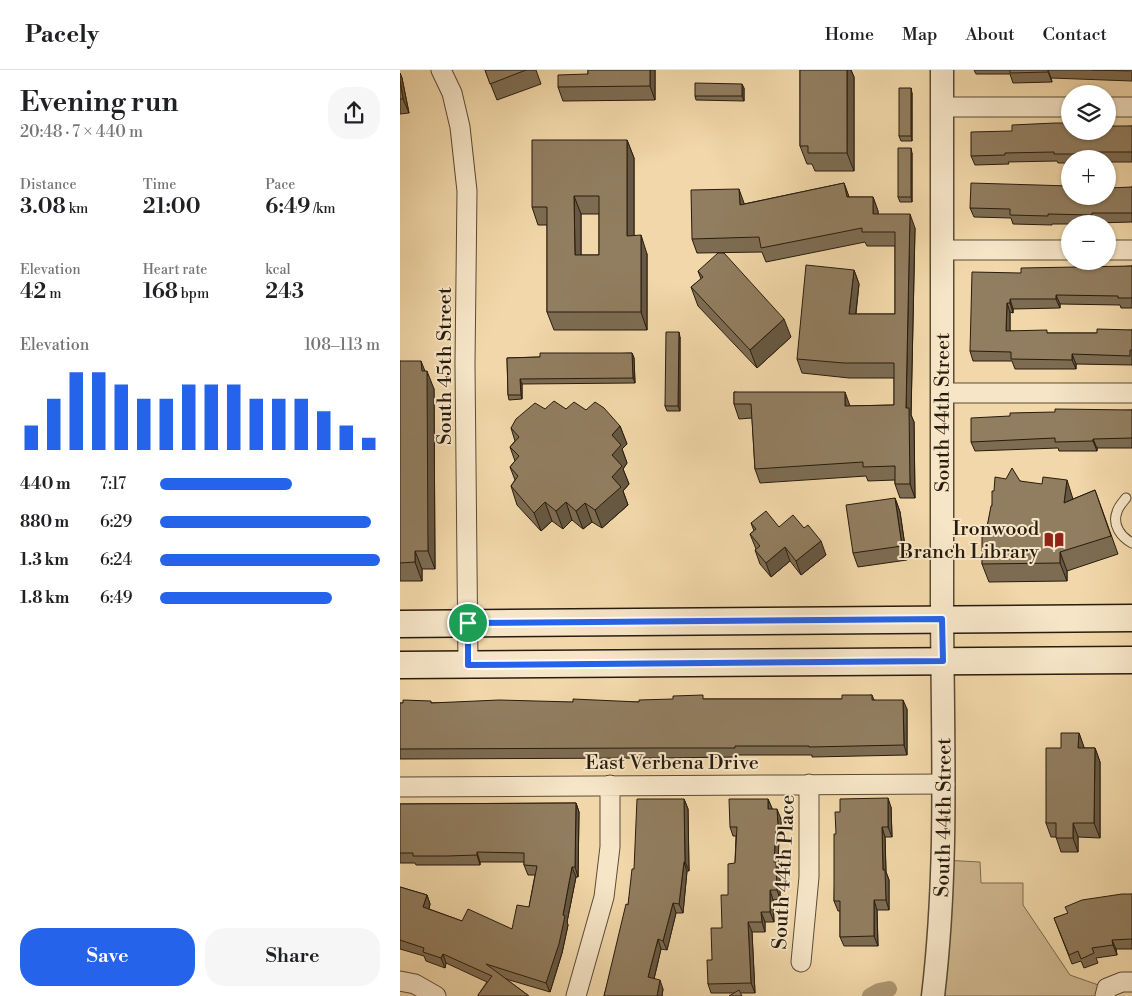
<!DOCTYPE html>
<meta charset="utf-8">
<style>
body{margin:0;font-family:"Libre Bodoni",serif;background:#f6f6f6;color:#202124;height:100vh;display:flex;flex-direction:column;font-size:19px;white-space:nowrap}
*{box-sizing:border-box;margin:0}
p{font-size:16px;color:#757577}
.icon{flex:none;width:28px;height:28px;fill:none;stroke:currentColor;stroke-width:2;stroke-linecap:round;stroke-linejoin:round}
.map{position:relative;flex:1;overflow:hidden}
.drawer{display:flex;flex-direction:column;background:#fff;width:400px}
.drawer>*{flex:none}
.tools{position:absolute;left:661px;top:15px;display:grid;gap:10px}
.tools a{display:grid;place-items:center;width:55px;height:55px;border-radius:50%;background:#fff;box-shadow:0 1px 4px #0004;font-size:25px}
.pin{position:absolute;display:grid;place-items:center;width:42px;height:42px;color:#fff;margin:-21px;border:2px solid #fff;border-radius:50%;box-shadow:0 1px 5px #0007}
.round{display:grid;place-items:center;flex:none;width:52px;height:52px;border-radius:20px;background:#f6f6f6}
.headline{display:flex;align-items:center;justify-content:space-between;height:85px;padding:0 20px}
h1{font-size:28px;font-weight:600;line-height:38px}
.metrics{display:grid;grid-template-columns:repeat(3,1fr);gap:8px;height:85px;padding:5px 20px}
.metrics div{display:grid;align-content:center}
.metrics b{font-size:21px;font-weight:600}
.metrics small{font-size:14px;font-weight:400}
.metrics p{font-size:14px}
.chart{height:140px;padding:10px 20px}
.chart p{display:flex;justify-content:space-between}
.chart svg{width:100%;height:90px;margin-top:5px;stroke:#2563eb;stroke-width:6}
.action{display:flex;gap:10px;margin-top:auto;padding:10px 20px}
.action a{flex:1;height:58px;border-radius:20px;background:#2563eb;color:#fff;font-size:20px;font-weight:600;line-height:58px;text-align:center}
.action a+a{background:#f6f6f6;color:#202124}
ul{padding:0 20px;list-style:none;font-size:16px}
li{display:grid;grid-template-columns:80px 60px 1fr;align-items:center;height:38px}
li i{height:12px;border-radius:6px;background:#2563eb}
header{display:flex;align-items:center;gap:30px;box-sizing:border-box;height:70px;padding:0 25px;background:#fff;border-bottom:1px solid #e0e0e0}
header strong{font-size:24px}
nav{display:flex;gap:28px;margin-inline-start:auto;font-size:18px}
main{display:flex;flex:1;min-height:0}
.map>svg:first-child{display:block}
.green{fill:#cfb78f;stroke:#7c6a4e}
.lines{fill:none;stroke-linecap:round;stroke-linejoin:round}
.canal{stroke:#ad9774;stroke-width:16}
.service-casing{stroke:#5a4b35;stroke-width:11}
.minor-casing{stroke:#5a4b35;stroke-width:21}
.tertiary-casing{stroke:#5a4b35;stroke-width:25}
.secondary-casing{stroke:#281c0e;stroke-width:29}
.service{stroke:#f6e5c7;stroke-width:9}
.minor{stroke:#f6e5c7;stroke-width:19}
.tertiary{stroke:#f6e5c7;stroke-width:22}
.secondary{stroke:#f6e5c7;stroke-width:26}
.wall{fill:#7d6c52;stroke:#281c0e;fill-rule:evenodd}
.shaded-wall{fill:#665842;stroke:#281c0e}
.building{fill:#917d5f;stroke:#281c0e;fill-rule:evenodd}
.route-casing{stroke:#fff;stroke-width:10}
.route{stroke:#2563eb;stroke-width:6}
.labels{text-anchor:middle;stroke-width:4;stroke-linejoin:round;paint-order:stroke}
.street-label{font-size:20px;fill:#281c0e;stroke:#f6e5c7}
.poi-label{font-size:20px;fill:#281c0e;stroke:#f6e5c7;text-anchor:end}
</style>
<header>
<strong>Pacely</strong>
<nav><a>Home</a><a>Map</a><a>About</a><a>Contact</a></nav>
</header>
<main>
<section class="drawer">
<div class="headline"><div><h1>Evening run</h1><p>20:48 · 7 × 440 m</p></div><a class="round"><svg class="icon" aria-label="share" viewBox="0 0 24 24"><path d="M12 15V3M7 8l5-5 5 5M5 13v7h14v-7"/></svg></a></div>
<div class="metrics">
<div><p>Distance</p><b>3.08<small> km</small></b></div>
<div><p>Time</p><b>21:00</b></div>
<div><p>Pace</p><b>6:49<small> /km</small></b></div>
</div>
<div class="metrics">
<div><p>Elevation</p><b>42<small> m</small></b></div>
<div><p>Heart rate</p><b>168<small> bpm</small></b></div>
<div><p>kcal</p><b>243</b></div>
</div>
<div class="chart"><p><span>Elevation</span>108–113 m</p>
<svg viewBox="0 0 160 44" preserveAspectRatio="none"><path d="M5 44V32M15 44V19M25 44V6M35 44V6M45 44V12M55 44V19M65 44V19M75 44V12M85 44V12M95 44V12M105 44V19M115 44V19M125 44V19M135 44V25M145 44V32M155 44V38"/></svg>
</div>
<ul>
<li><b>440 m</b>7:17<i style="width:60%"></i></li>
<li><b>880 m</b>6:29<i style="width:96%"></i></li>
<li><b>1.3 km</b>6:24<i style="width:100%"></i></li>
<li><b>1.8 km</b>6:49<i style="width:78%"></i></li>
</ul>
<div class="action"><a>Save</a><a>Share</a></div>
</section>
<div class="map">
<svg width="732" height="926" viewBox="0 0 732 926">
<rect width="100%" height="100%" fill="#f1d7a9"/>
<filter id="stains"><feTurbulence type="fractalNoise" baseFrequency=".004" numOctaves="4"/><feColorMatrix values="0 0 0 0 .2 0 0 0 0 .09 0 0 0 0 .02 0 0 0 .5 -.17"/></filter>
<radialGradient id="worn" r=".72"><stop offset=".6" stop-color="#630" stop-opacity="0"/><stop offset="1" stop-color="#630" stop-opacity=".3"/></radialGradient>
<path class="green" d="M543 790 580 792 581 813H623V835L670 905 707 918 705 926H533Z"/>
<g class="lines">
<path class="canal" d="M470 926 479 921 489 919"/>
<defs>
<path id="service" d="M726 428C723 432 718 437 717 442 712 455 721 467 732 473"/>
<path id="minor" d="M41 0 52 23 60 57 67 121 65 294 68 595
M542 37H670
M708 37H732
M543 180H670
M708 180H732
M543 323H732
M0 717 545 714
M401 892 409 807V714
M0 911 15 914 36 926
M176 926 204 827 210 777V715
M705 926 707 918 722 912H732"/>
<g id="tertiary">
<path id="s1" d="M533 926C549 792 542 660 542 526 541 351 543 175 542 0"/>
</g>
<path id="secondary" d="M0 554 732 548
M0 595 732 590"/>
</defs>
<use href="#service" class="service-casing"/>
<use href="#minor" class="minor-casing"/>
<use href="#tertiary" class="tertiary-casing"/>
<use href="#secondary" class="secondary-casing"/>
<use href="#service" class="service"/>
<use href="#minor" class="minor"/>
<use href="#tertiary" class="tertiary"/>
<use href="#secondary" class="secondary"/>
</g>
<path class="wall" d="M85 0H136L141 14 97 30Z
M188 0H255V30L163 31 158 17 188 4Z
M400 0H451L454 7V101H415L412 94H407L400 76Z
M574 0H732V11L651 8 652 12 613 13 610 4H576Z
M0 3 2 8 9 43 0 44Z
M344 18V31L296 30 295 26Z
M512 23V71H501L499 66Z
M732 56V92H708V89H670V93H658L657 91 608 92 609 94 575 95 571 86 670 61Z
M227 70 234 88V166L247 184V260H154L147 242V155H138L132 137ZM181 144H199V185H181Z
M512 83V132H500L498 127Z
M444 113 449 127H473L478 141V144L515 158 511 345 514 352 515 428H500L495 414V410L468 411 466 406 360 413 355 399 352 348 339 349 334 334V322L450 336 494 335V308H449L402 303 397 289 454 200 459 214 456 244H495V176H467L465 172 366 192 362 182 297 183 292 169 344 134Z
M732 117V152L695 153V154H652V155L613 154 611 148 574 147 570 138 670 126Z
M732 196V238H721L720 235 660 234V238L613 239V243L610 242V261L648 263H697L732 260V295L676 294V299H615L612 291H573L570 281 621 203Z
M298 201 391 267 357 298 298 236 291 217 301 209Z
M280 267V341H267L265 336Z
M232 283 234 288 235 313 122 314V329L109 330 108 325 107 288 140 287Z
M0 291 25 301 34 319 35 499H22V511H0Z
M145 339H166L186 340 220 356 227 374 222 379 227 393 223 399 229 414 223 421 228 435 202 458 192 452 183 459 172 450 163 459 152 451 141 461 117 435 111 416 115 410 110 397 115 391 110 377 115 371 111 358Z
M732 340V378H697V381H659L658 378 575 381 571 372 610 346Z
M620 411 673 429 695 420 718 484 667 501V511L589 512 582 494 587 457 592 436 594 421Z
M495 428 500 442 507 490 458 497 453 483Z
M351 453 379 457 404 458 426 485 401 505 390 491 371 507 360 494 355 480 356 479 350 464 354 461Z
M472 625 474 630 507 639V685L412 687V685H338V687L254 688 0 689V633L239 632 304 629H442Z
M679 663 684 678H695L700 692V768L678 767V782H661L656 767H651L646 753 661 678Z
M284 729 288 739 289 801H287L283 843H276L267 880 261 879 254 909 263 919 262 926H204L228 835 234 799Z
M368 729 372 739 381 749V765H379L378 797 380 802V829L373 830 374 852H365V862H352L355 923H311L308 914 312 890 322 858 335 793 336 766H333L330 757Z
M176 733 179 742 178 807H176L167 852 168 855 162 883 150 922 106 909 129 926H78V925L87 912 46 893 45 898 26 891 24 886 0 879V817L27 825 30 834 29 839 62 851 112 859 129 837 135 805H128L124 795V792H80V795H16L15 793H0V734Z
M491 737 492 767H485L486 802 489 810V840H477L478 876H444L440 867V841H438L434 831 436 764Z
M732 824V879H716L717 885 696 888 698 893 684 898 681 891 672 894 654 848Z"/>
<path class="shaded-wall" d="M250 0H255V30L250 16Z
M447 0H451L454 7V101L447 83Z
M648 0 651 8 652 12 648 2Z
M0 3 2 8 9 43 3 29 0 11Z
M342 14 344 18V31L342 26Z
M511 18 512 23V71L511 66Z
M227 70 234 88V184L227 166Z
M511 78 512 83V132L511 127Z
M444 113 449 127H447Z
M339 119 344 133 345 149 340 135Z
M174 126 181 144V204L175 185Z
M473 127 478 141V158L473 144Z
M510 144 515 158 511 345 514 352 515 428 510 414 506 338Z
M241 165 247 184V260L241 242Z
M454 200 459 214 454 258 449 244Z
M656 225 660 234V238L656 229Z
M610 229 613 239V243L610 233Z
M607 233 610 242V270L606 261Z
M384 249 391 267 357 298 350 280Z
M279 262 280 267V341L278 336Z
M232 283 234 288 235 313 233 308Z
M672 284 676 294V299L672 290Z
M21 291 27 306V301L34 319 35 499 28 481Z
M120 309 122 314V329L121 325Z
M445 322 450 336 451 350 445 336Z
M220 356 227 374 222 379 227 393 223 399 229 414 223 421 228 435 202 458 195 440 212 407V365Z
M693 369 697 378V381L693 371Z
M667 410 673 429 664 433Z
M495 428 500 442 507 490 502 476Z
M145 432 152 451 141 461 134 443Z
M166 432 172 450 163 459 156 441Z
M185 433 192 452 183 459 176 441Z
M421 471 426 485 401 505 396 491Z
M385 477 390 491 371 507 366 493Z
M15 481 22 499V511L15 492Z
M660 482 667 501V511L660 493Z
M503 630 507 639V685L504 675Z
M679 663 684 677V692L678 678Z
M695 678 700 692V768L694 753Z
M488 728 491 737 492 767 488 757Z
M284 729 288 739 289 801 285 792Z
M368 729 372 738V749L368 739Z
M176 733 179 742 178 807 175 797Z
M377 739 381 749V765L378 755Z
M673 753 678 767V782L673 768Z
M376 755 379 765 378 797 380 802V829L377 820 374 792Z
M482 757 485 767 486 802 489 810V840L486 830 483 800Z
M77 782 80 792V795L77 785Z
M284 792 287 801 283 843 279 834Z
M172 797 176 807 167 852 168 855 162 883 150 922 146 913 163 845Z
M370 820 373 830 374 852 370 842Z
M27 825 30 834 27 847 23 837Z
M474 830 477 840 478 876 474 866Z
M273 833 276 843 267 880 263 871Z
M361 842 365 852V862L362 852Z
M348 852 352 862 355 923 351 913Z
M258 869 261 879 252 917 248 907Z
M712 870 716 879 717 885 713 875Z
M43 884 46 893 45 898 41 888Z
M260 910 263 919 262 926H257Z"/>
<path class="building" d="M85 0H126L90 14Z
M188 0H250V16L158 17V5L188 4Z
M400 0H447V83H408V76H400Z
M610 0H648V2L610 3Z
M692 0H730V1Z
M0 11 3 29H0Z
M295 13 342 14V26H295Z
M499 18H511V66H499Z
M655 53H670V61H708V56H732V82H692V84H654V82L605 83V85L571 86V62L612 61V55Z
M132 70H227V166L241 165V242H147V137H132ZM174 126H199V185H175Z
M498 78H511V127H498Z
M444 113 447 127H473V144H510L506 338H509L510 414H495V396L463 397V392L355 399 351 334H334V322H445V336L494 335V293H444L397 289 406 195 454 200 449 244H495V162H462V158L361 178 359 167 292 169 291 120 339 119 340 135Z
M571 113 670 116V126H708V118L732 117V143H692V145L648 144V146L610 145V139L570 138Z
M318 183H324L384 249 350 280 291 217 303 207 298 201Z
M732 196V228H718V226L656 225V229H610V233H607L606 261 647 260V263H697V259L732 260V280H730V286L672 284V290L611 289V282L570 281 572 202 621 203V198Z
M266 262H279L278 336H265Z
M140 283H232L233 308 120 309 121 325H108L107 288 140 287Z
M0 291H21L22 301H27L28 481H15V492L0 493Z
M154 331 166 339 174 332 186 340 195 332 204 338 220 356 212 365 221 375 212 385 222 396 212 407 221 417 195 440 185 433 176 441 166 432 156 441 145 432 134 443 111 416 118 406 110 397 119 386 110 377 119 367 111 358 116 349 135 333 145 339Z
M655 339 732 340V368L693 369V371L655 372V368L571 372V348L610 346V343L655 342Z
M612 398 620 411 642 414 643 407 667 410 664 433 695 420 711 466 660 482V493L582 494V457H587L591 436H592V421H594L595 407 606 409Z
M495 428 502 476 453 483 446 435Z
M366 441 379 457 393 445 404 458 408 455 421 471 396 491 385 477 366 493 355 480 360 476 350 464 356 459 351 453Z
M303 625V629H442V625H472V630H503L504 675 409 677V676H335V678H250L0 679V633H3V630L31 631V633L99 630 173 632V629L239 632V630L273 629V626Z
M661 663H679L678 678H695L694 753H673V768H656V753H646V678H661Z
M488 728V757H482L483 800H485L486 830H474V866L440 867V831H434V764H436L435 742H440V729Z
M237 729H284L285 792H284L279 834 273 833 263 871 258 869 248 907 260 910 257 926H204L226 834 228 835 232 799H234Z
M329 729H368V739H377L378 755H376L374 792H376L377 820H370V842H361L362 852H348L351 913 308 914 307 890H312L311 858H322L321 825H328V794L335 793 337 757H330Z
M176 733 175 797H172L163 845 165 846 159 874 146 913 86 894 129 926H79L78 925 92 906 43 884 41 888 23 882 24 878 0 870V817L27 825 23 837 62 851 68 839 112 859 117 835 129 837 137 796 124 795V783L77 782V785L47 786H13V783H0V734Z
M722 824H732V869L712 870 713 875 692 878 694 883 681 889 678 881 669 885 654 848 668 843 665 837 682 830Z
M339 920 342 926H329Z"/>
<g class="lines">
<defs>
<path id="route" d="M542 549 543 591 68 595V553Z"/>
</defs>
<use href="#route" class="route-casing"/>
<use href="#route" class="route"/>
</g>
<defs>
<symbol id="library-bare" viewBox="-9 -9 18 18"><path d="M-6-4Q-3-5.5-.7-3.5V5Q-3 3-6 4ZM6-4Q3-5.5 .7-3.5V5Q3 3 6 4Z" fill="#8f2418" stroke="#f6e5c7" stroke-width="2.5" paint-order="stroke"/></symbol>
</defs>
<g fill-rule="evenodd">
<use href="#library-bare" x="640" y="456" width="28" height="28"/>
</g>
<g class="labels">
<g class="street-label">
<text transform="translate(44 296) rotate(-90)" y="7">South 45th Street</text>
<text dy="7" stroke="none"><textPath href="#s1" startOffset="584">South 44th Street</textPath></text>
<text x="272" y="699">East Verbena Drive</text>
<text dy="7" stroke="none"><textPath href="#s1" startOffset="179">South 44th Street</textPath></text>
<text transform="translate(383 802) rotate(-87)" y="7">South 44th Place</text>
</g>
<g class="poi-label">
<text x="639" y="465">Ironwood<tspan x="639" dy="23">Branch Library</tspan></text>
</g>
</g>
<rect width="100%" height="100%" filter="url(#stains)"/>
<rect width="100%" height="100%" fill="url(#worn)"/>
</svg>
<div class="tools">
<a><svg class="icon" aria-label="layers" viewBox="0 0 24 24"><path d="M12 4l9 5-9 5-9-5zM3 14l9 5 9-5"/></svg></a>
<a>+</a>
<a>−</a>
</div>
<div class="pin" style="left:68px;top:553px;background:#1e9e55"><svg class="icon" aria-label="arrive" viewBox="0 0 24 24"><path d="M6 21V4h12l-3 4 3 4H6"/></svg></div>
</div>
</main>
